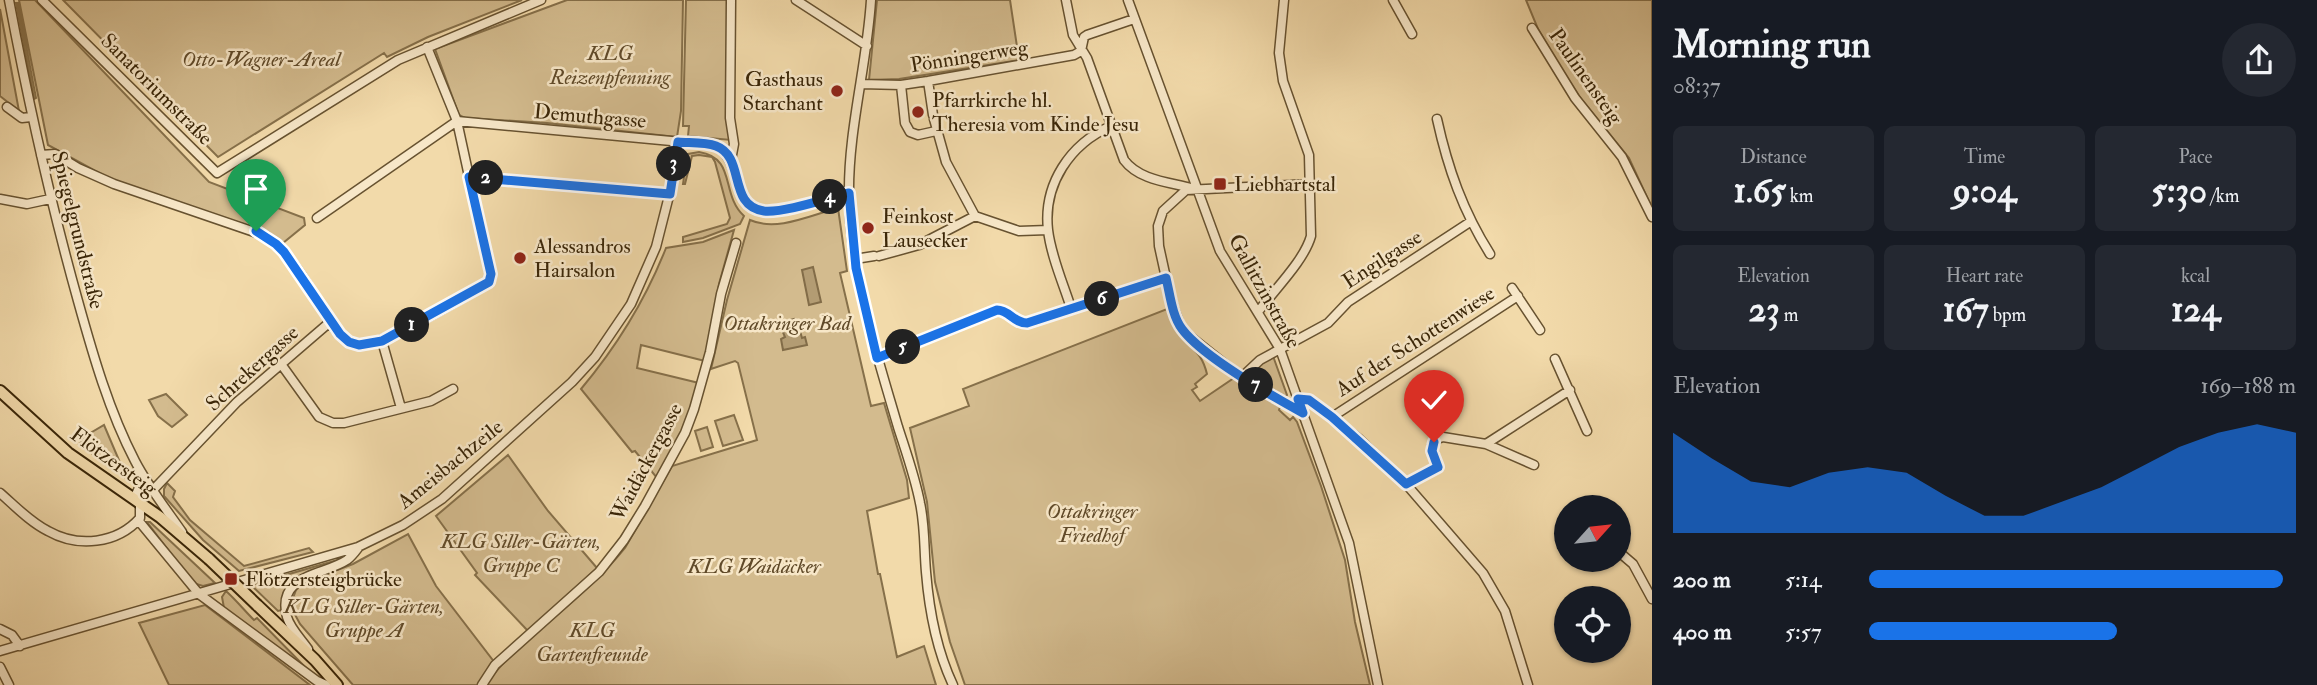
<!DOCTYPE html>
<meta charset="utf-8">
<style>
body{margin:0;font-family:"IM FELL Double Pica",serif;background:#242831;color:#f1f3f6;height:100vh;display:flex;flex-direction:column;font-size:26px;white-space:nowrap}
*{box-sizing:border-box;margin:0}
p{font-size:23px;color:#9ea1a6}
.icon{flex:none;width:38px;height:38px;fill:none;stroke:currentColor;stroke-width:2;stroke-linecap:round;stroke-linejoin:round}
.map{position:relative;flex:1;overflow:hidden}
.details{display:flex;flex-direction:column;background:#171b24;width:665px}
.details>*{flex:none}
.needle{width:46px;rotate:63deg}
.controls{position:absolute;left:1554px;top:495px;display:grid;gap:14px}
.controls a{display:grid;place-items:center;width:77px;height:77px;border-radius:50%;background:#171b24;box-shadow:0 2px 5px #0004;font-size:35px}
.pin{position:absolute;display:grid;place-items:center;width:60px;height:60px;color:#fff;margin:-72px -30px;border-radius:50% 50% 50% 0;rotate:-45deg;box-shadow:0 0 7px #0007}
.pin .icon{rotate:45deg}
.km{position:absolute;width:35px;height:35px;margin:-18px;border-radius:50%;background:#222;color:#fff;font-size:19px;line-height:35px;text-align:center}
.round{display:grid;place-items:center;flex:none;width:74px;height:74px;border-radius:37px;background:#242831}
.head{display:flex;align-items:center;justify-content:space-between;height:119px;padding:0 21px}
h1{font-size:38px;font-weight:700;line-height:52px}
.figures{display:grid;grid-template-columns:repeat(3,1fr);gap:10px;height:119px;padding:7px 21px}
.figures div{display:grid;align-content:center;border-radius:10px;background:#242831;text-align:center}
.figures b{font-size:35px;font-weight:700}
.figures small{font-size:19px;font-weight:400}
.figures p{font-size:19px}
.chart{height:196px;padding:14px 21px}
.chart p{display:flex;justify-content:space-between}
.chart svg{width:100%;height:126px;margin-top:7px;fill:#1a73e8;opacity:.7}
ul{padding:0 21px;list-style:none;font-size:23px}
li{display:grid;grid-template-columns:112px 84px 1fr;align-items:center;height:52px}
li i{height:18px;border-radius:9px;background:#1a73e8}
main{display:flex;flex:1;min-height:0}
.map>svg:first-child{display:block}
.green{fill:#d3bb8e;stroke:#86704a;stroke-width:2}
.water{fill:#b39c73;stroke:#826c48;stroke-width:2}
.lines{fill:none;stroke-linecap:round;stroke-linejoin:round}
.minor-casing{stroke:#675230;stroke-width:11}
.major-casing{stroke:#392507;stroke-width:14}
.minor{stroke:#f7e7c8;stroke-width:8}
.major{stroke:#f2daaa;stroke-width:10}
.major-bridge-casing{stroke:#392507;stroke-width:14;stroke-linecap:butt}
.major-bridge{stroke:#f2daaa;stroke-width:10}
.route-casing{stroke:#fff;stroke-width:14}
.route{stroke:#1a73e8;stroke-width:9}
.poi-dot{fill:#8f2418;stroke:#f7e7c8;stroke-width:2.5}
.labels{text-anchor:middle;stroke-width:5;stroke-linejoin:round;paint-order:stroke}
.park-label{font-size:21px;font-style:italic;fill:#604a29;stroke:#f7e7c8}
.street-label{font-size:21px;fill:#392507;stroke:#f7e7c8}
.poi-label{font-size:21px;fill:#392507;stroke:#f7e7c8;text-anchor:start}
</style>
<main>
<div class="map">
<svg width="1652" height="685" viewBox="0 0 1652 685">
<rect width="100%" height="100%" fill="#f2daaa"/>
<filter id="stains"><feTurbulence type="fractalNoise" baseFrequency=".00286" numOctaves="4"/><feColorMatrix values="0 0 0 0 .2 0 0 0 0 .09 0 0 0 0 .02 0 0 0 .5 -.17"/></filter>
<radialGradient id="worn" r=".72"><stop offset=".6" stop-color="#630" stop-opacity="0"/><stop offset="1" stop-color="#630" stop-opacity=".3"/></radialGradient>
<path class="green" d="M19 0H35L209 182 304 218 305 225 283 243 267 232 110 179 48 145Z
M63 0H522L428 37 387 57 384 53 218 157Z
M567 0H683L681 111 677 137 547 123 465 118 459 115 435 49Z
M686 0H728L731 140 688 136 689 126H683Z
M877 0H1010L1019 60 899 79 869 80Z
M1526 0H1652V208L1629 158 1581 99 1562 70 1538 29Z
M16 3H18L36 98 34 99Z
M0 9 19 111 0 96Z
M699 152C737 158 720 194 744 216L740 224 703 238 683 242V237L727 224 730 218 715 162 712 157 699 155 692 156 685 184H683L687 156 688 154Z
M838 208 847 271 840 273 871 406 884 403 907 480 909 498 867 511 878 574H880L897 657 924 646 936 685H486C501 662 523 645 543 627 572 602 601 578 625 548L672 466 757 440 738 363 735 361 711 369 727 300 750 220C777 232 811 215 838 208Z
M734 230 719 284 705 361 641 345 637 368 699 383 685 426 657 478 635 451 632 452 581 389C618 345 645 301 666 248L703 242Z
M1167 309C1170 318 1173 327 1179 334 1192 351 1201 350 1207 374L1195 384 1197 387 1192 390 1200 401 1234 378 1280 407 1279 410 1290 420 1293 417 1297 422 1321 486 1345 560 1355 622 1370 685H965L950 642 935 582 927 502 910 428 969 406 963 389Z
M1273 356 1287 395 1285 397 1250 374 1251 371Z
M166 394 187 415 172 427 158 416 149 400Z
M734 415 743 440 723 446 715 421Z
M104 425 127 479 79 444 87 435Z
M707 427 713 447 701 451 695 431Z
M508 455 548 511 597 568 528 631 475 575 477 573 436 516Z
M167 483 175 491 173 497 190 520 244 566 309 548 313 552 239 571 203 540 164 496V489Z
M147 522H150L215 583 203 586 193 583Z
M408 534 436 586 495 663 478 685H353L300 624 293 611 292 601 296 590 305 582 353 564Z
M341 559C316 576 281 567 282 610L278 611 251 585Z
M226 591C237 601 243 609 254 620L257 618 310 672 224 608 222 597Z
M205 605 310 685H169L139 623Z"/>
<path class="water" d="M813 267 821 302 809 305 802 270Z
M794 319 796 327 792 328 793 332 800 331 802 338 805 337 807 345 783 350 781 339 785 337 779 323Z"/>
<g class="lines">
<defs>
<path id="minor" d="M9 0C28 101 50 201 78 301 93 355 109 411 135 461 148 486 166 509 182 532
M42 0 217 173 398 60 541 0
M731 0 730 118 734 144 731 160
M796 0 867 46
M871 0C867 65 848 130 849 195 850 275 876 351 898 427 906 452 915 477 920 503 925 526 924 549 926 572 929 609 937 651 953 685
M1066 0 1073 35 1087 58 1124 160C1139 180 1168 182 1191 188
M1128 0 1220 251 1280 349 1349 543 1378 685
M1393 0 1412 34
M1532 28 1575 98 1622 157 1652 217
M1081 51 1084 37 1087 35 1134 19
M928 81 933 115
M861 84 901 85 928 81 1074 55 1081 51
M901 85 905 123 910 132 918 135 936 131
M7 107 22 118 31 117
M934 119 946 162 975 216 1019 231 1048 230
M1437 119C1448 169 1463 211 1490 254
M41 155 55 154 78 168 114 184 266 236C290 254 306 281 321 307 330 322 340 341 357 345 377 350 465 296 487 284L491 278 457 121 427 47
M469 177 670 194
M0 199 27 204 50 199
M317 218 457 121 714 145C745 159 729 212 768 211 791 211 826 198 849 193
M879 256 919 245 975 216
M855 259 874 256
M1512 288 1540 330
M1071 308C1063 283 1051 256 1048 230 1043 184 1070 144 1111 126
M1258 312C1274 290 1304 261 1311 236L1309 155 1283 81 1279 53 1284 0
M382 341 401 408
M877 357 997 310C1009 310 1014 323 1027 323L1166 278
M1555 359 1587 431
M281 364 319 417 333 423H344L431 401 453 389
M1243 376 1260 360 1328 323 1348 302 1470 222
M1298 399 1309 400 1358 438 1406 484 1483 573 1505 611 1528 685
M1303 413 1231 369 1182 330 1174 309 1166 278 1159 246 1158 226 1163 211 1186 190 1310 184
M1332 417 1518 296
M1486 444 1570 390
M1406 484 1438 467 1432 446 1437 439 1443 437 1486 444 1534 465
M153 490 237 402 330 322
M0 493C15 506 30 522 48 531 78 548 117 544 140 518V503
M134 499 139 488 138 469
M138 520 199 594 317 681 326 685
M1619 552 1633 564 1652 599
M0 629 12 635 20 646
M308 649C301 639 290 628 287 617 276 574 323 576 347 560 351 557 355 552 358 548
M0 651 358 547 403 525 442 499 572 382 595 357 631 304 656 247 672 184 678 142
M0 667 9 685
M482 685 495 665 599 572 624 540 645 506 685 433 694 409 710 352 721 294 736 243"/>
<path id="major" d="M0 391 68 453 160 517 209 559
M257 605 315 660 337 685"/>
</defs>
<use href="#minor" class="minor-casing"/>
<use href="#major" class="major-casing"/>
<use href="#minor" class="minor"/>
<use href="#major" class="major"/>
<defs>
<path id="major-bridge" d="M209 559 257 605"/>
</defs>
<use href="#major-bridge" class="major-bridge-casing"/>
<use href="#major-bridge" class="major-bridge"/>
</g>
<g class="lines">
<defs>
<path id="route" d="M256 231 276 244 284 252 340 334 349 342 359 345 382 341 489 282 491 274 469 177 670 194 678 142C690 143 705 142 716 146 746 157 727 206 764 211 784 213 828 198 849 193L856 268 877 358 997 310C1009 310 1014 323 1027 323L1166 278C1170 294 1172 316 1182 329 1202 356 1272 396 1303 413L1298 399 1309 400 1332 417 1406 484 1438 467 1432 451 1434 442"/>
</defs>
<use href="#route" class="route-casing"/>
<use href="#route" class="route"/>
</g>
<g class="poi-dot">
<circle cx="837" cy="91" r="7"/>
<circle cx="918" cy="112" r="7"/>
<rect x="1213" y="177" width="14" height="14" rx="3.5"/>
<circle cx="868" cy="228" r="7"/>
<circle cx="520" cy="258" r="7"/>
<rect x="224" y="572" width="14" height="14" rx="3.5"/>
</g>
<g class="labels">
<g class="park-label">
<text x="610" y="60">KLG<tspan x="610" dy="24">Reizenpfenning</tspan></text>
<text x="261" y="66">Otto-Wagner-Areal</text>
<text x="787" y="330">Ottakringer Bad</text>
<text x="1092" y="518">Ottakringer<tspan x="1092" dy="24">Friedhof</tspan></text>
<text x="521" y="548">KLG Siller-Gärten,<tspan x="521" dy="24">Gruppe C</tspan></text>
<text x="754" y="573">KLG Waidäcker</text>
<text x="364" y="613">KLG Siller-Gärten,<tspan x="364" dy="24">Gruppe A</tspan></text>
<text x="592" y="637">KLG<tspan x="592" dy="24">Gartenfreunde</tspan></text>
</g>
<g class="street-label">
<text transform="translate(969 56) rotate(-9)" y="7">Pönningerweg</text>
<text transform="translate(1586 76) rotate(55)" y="7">Paulinensteig</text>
<text transform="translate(157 89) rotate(45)" y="7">Sanatoriumstraße</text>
<text transform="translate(590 116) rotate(5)" y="7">Demuthgasse</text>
<text transform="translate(78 230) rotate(76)" y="7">Spiegelgrundstraße</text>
<text transform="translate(1382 259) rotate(-33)" y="7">Engilgasse</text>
<text transform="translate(1265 291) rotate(61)" y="7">Gallitzinstraße</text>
<text transform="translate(1415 341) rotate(-33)" y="7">Auf der Schottenwiese</text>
<text transform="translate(252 368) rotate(-42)" y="7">Schrekergasse</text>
<text transform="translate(114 461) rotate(36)" y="7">Flötzersteig</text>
<text transform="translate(646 462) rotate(-62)" y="7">Waidäckergasse</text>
<text transform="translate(450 464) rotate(-39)" y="7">Ameisbachzeile</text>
</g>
<g class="poi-label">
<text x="823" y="86" text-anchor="end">Gasthaus<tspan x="823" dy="24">Starchant</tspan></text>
<text x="932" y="107">Pfarrkirche hl.<tspan x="932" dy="24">Theresia vom Kinde Jesu</tspan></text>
<text x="1234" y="191">Liebhartstal</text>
<text x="882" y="223">Feinkost<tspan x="882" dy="24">Lausecker</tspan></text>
<text x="534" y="253">Alessandros<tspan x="534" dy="24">Hairsalon</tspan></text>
<text x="245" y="586">Flötzersteigbrücke</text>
</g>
</g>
<rect width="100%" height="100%" filter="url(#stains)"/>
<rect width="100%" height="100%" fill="url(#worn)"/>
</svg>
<div class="controls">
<a><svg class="needle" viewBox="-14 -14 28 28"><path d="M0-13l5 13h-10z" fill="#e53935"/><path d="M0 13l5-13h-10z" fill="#9ea1a6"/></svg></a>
<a><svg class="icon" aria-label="locate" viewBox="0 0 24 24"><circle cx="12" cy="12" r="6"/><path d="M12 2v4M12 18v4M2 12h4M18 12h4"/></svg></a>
</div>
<div class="pin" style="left:256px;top:231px;background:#1e9e55"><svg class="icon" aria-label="arrive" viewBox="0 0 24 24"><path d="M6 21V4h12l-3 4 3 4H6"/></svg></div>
<div class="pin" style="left:1434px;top:442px;background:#d93025"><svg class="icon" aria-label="check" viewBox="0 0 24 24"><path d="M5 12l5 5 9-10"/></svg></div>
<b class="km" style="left:412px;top:325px">1</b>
<b class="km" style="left:486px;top:178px">2</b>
<b class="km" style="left:674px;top:164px">3</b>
<b class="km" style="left:830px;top:197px">4</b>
<b class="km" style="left:903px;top:347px">5</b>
<b class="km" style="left:1102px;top:299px">6</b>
<b class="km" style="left:1256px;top:385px">7</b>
</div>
<section class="details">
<div class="head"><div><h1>Morning run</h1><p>08:37</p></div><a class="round"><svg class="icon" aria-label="share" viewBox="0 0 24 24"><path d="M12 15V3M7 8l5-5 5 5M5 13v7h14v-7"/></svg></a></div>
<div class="figures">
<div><p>Distance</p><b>1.65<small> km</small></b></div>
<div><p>Time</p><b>9:04</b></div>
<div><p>Pace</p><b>5:30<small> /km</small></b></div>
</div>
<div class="figures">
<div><p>Elevation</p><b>23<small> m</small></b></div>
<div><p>Heart rate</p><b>167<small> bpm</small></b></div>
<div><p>kcal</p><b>124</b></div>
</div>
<div class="chart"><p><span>Elevation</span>169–188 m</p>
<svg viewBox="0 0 160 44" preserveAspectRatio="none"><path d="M0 44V9L10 18L20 26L30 28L40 23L50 21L60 23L70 31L80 38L90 38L100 33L110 28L120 21L130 14L140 9L150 6L160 9V44z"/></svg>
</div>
<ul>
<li><b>200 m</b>5:14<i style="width:97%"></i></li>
<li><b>400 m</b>5:57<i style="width:58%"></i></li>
</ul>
</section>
</main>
